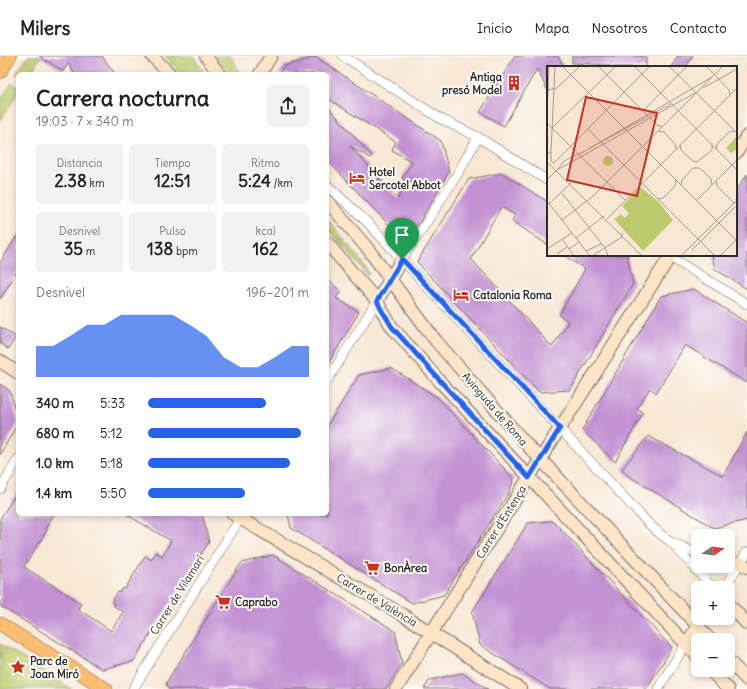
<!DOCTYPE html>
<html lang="es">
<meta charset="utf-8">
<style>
body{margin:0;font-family:Delius,sans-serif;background:#f2f2f2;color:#222;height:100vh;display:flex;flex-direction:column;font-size:15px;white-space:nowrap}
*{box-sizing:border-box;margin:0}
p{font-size:13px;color:#767676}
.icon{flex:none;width:22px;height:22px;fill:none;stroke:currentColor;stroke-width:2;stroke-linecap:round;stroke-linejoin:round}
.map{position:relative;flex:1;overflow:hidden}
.sheet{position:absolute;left:16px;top:16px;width:313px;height:444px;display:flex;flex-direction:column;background:#fff;border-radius:6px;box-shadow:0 2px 6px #0003}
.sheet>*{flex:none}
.needle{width:26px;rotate:77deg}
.tools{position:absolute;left:691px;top:473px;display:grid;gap:8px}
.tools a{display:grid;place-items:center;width:44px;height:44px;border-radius:6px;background:#fff;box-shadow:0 2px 6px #0003;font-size:20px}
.pin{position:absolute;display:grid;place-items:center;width:34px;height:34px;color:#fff;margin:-41px -17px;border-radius:50% 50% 50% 0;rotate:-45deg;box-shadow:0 0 4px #0007}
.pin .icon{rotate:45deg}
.round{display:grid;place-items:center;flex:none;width:42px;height:42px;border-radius:6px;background:#f2f2f2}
.overview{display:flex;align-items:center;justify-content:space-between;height:68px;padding:0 20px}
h1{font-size:22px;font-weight:700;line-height:30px}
.metrics{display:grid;grid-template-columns:repeat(3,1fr);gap:6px;height:68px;padding:4px 20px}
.metrics div{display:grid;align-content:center;border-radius:6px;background:#f2f2f2;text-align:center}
.metrics b{font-size:17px;font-weight:700}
.metrics small{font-size:11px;font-weight:400}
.metrics p{font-size:11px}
.chart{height:112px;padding:8px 20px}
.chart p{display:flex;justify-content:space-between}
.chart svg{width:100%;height:72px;margin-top:4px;fill:#2563eb;opacity:.7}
ul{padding:0 20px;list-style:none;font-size:13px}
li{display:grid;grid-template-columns:64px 48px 1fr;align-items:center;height:30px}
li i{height:10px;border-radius:5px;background:#2563eb}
header{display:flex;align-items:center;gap:24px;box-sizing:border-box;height:56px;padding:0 20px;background:#fff;border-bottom:1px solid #e0e0e0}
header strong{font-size:19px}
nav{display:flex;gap:22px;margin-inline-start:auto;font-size:14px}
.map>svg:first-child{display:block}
.grass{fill:url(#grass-tufts);stroke:#737b4c}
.park{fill:#bbcb6e;stroke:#737b4c}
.building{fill:#c290d3}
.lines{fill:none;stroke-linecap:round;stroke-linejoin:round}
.street-casing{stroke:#736d66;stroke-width:10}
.secondary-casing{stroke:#736d66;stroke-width:14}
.primary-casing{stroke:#736d66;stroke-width:14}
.street{stroke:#fff;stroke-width:9}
.secondary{stroke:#fee5c5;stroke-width:12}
.primary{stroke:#fcbd6f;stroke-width:13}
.route-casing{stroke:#fff;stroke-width:8}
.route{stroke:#2563eb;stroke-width:5}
.labels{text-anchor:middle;stroke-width:4;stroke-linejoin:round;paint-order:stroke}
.poi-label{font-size:11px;font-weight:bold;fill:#2b2b2b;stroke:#fdfcf7;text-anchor:start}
.street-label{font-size:11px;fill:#2b2b2b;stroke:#fdfcf7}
.inset-road{fill:none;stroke:#a69c90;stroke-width:1}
.view{fill:#c8321e;fill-opacity:0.15;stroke:#c8321e;stroke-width:2}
.inset-edge{fill:none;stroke:#2b2b2b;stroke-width:2}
</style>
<header>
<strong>Milers</strong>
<nav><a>Inicio</a><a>Mapa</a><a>Nosotros</a><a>Contacto</a></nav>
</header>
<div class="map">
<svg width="747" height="633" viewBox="0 0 747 633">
<defs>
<pattern id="grass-tufts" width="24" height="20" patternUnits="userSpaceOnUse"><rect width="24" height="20" fill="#bbcb6e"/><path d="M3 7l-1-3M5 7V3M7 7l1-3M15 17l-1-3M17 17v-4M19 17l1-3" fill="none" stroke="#a1ae5f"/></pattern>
</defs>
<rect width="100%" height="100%" fill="#fdfcf7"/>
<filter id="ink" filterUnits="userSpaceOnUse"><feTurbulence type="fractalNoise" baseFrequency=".025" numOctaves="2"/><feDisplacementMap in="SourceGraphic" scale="8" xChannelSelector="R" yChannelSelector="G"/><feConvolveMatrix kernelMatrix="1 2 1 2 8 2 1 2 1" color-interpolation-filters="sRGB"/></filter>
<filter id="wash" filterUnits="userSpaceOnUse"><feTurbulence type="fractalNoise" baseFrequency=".012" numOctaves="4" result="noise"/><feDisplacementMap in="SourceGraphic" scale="16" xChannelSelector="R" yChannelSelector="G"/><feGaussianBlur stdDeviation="0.9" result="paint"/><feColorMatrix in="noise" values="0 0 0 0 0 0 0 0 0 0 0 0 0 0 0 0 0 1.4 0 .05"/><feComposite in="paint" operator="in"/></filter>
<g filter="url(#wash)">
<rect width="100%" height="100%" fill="#f8e7d3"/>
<path class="grass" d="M28 0H41L30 18H18V19L16 18Z
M165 0H193L205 18H181Z
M215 0H230L241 18H227Z
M12 27 18 31V36L0 65V45Z
M327 162 364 209 369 218 368 219 327 172Z"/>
<path class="park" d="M0 588 72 633H0Z"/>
<g id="blocks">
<path class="building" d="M39 0H102L115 18H74L69 7 63 15Z
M515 0H558L564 11H548V35L537 13 504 70 480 56Z
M572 0H646V11H608L609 9 572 7Z
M678 0H693L686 11H671Z
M316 1 441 85 449 116 417 170 391 171 327 104V50L372 100 370 102 350 90 398 143 405 124 402 122 412 106 392 94 396 86 327 42V18H279L284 10Z
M502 117 548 146V189L512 165 515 159 501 151 471 203 552 291 568 266 559 259 585 213 563 199H627L633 228 570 334 539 336 417 206 469 123Z
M747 118V233L715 213 712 199H736V135Z
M18 178V214L0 243V207Z
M327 222 341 236 336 242 359 256 327 310Z
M694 233 747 267V327L685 289 656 337 650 332 637 352 643 357 615 406 582 374 661 240Z
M0 271 16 281 8 293 0 287Z
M391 312 437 341 514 423 508 438 444 539 412 547 291 472 288 458H327V370L359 319Z
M0 328 10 335 18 367 0 399Z
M747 376V464L714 472 627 419 622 413 648 380 723 420Z
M18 434V458H54L45 473 47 474 24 511 81 547 78 553 111 575 123 556 114 550 112 545 118 536 120 537 122 533H125L145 500 151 504 156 496 162 500 171 485 126 458H202L209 486 139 596 134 605 102 613 0 550V463Z
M551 465 555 467 672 592 646 633H550L480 589 472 556 528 467Z
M273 499 395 575 402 607 386 633H168L166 627 240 509 242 507Z
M462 617 488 633H424L430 624Z"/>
</g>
</g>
<g filter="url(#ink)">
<use href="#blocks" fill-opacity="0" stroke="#736d66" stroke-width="1"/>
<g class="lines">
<defs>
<path id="street" d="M343 0 441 63 478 81 548 125
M327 129 367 166 647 466 659 477 671 486 713 532
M667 199 747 248
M402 203 417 181 458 117 478 81
M327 325 377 245
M0 433 18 403
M674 487 698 498
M728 505 740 507
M724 532 747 496
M133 633 243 458
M658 633 686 588"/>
<path id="secondary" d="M152 0 170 18
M206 0 219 18
M260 18 271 0
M736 97 747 80
M327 145 368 193 436 285 528 390 698 570 710 584
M327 187 377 245 381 253 392 271 443 329 547 440 698 601
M377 245 402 203
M0 305 18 317
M233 458 401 558 520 633
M740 507 747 511
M728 547 747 568
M686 588 703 562
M728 604 747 624
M710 614 728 633
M396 633 560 372 671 199"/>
<path id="primary" d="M0 16 10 0
M0 568 106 633"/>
</defs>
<use href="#street" class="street-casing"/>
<use href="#secondary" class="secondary-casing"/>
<use href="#primary" class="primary-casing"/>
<use href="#street" class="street"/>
<use href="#secondary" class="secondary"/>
<use href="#primary" class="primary"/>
</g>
</g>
<g class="lines" filter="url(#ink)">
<defs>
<path id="route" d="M402 203 560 372 529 422 444 329 392 271 381 253 377 245Z"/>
</defs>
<use href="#route" class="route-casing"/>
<use href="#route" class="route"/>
</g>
<defs>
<symbol id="building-bare" viewBox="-9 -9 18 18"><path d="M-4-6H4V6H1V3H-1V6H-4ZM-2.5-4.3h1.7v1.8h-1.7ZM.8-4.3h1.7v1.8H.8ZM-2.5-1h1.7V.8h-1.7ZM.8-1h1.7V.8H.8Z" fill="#c8321e" stroke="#fdfcf7" stroke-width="2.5" paint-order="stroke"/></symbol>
<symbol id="hotel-bare" viewBox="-9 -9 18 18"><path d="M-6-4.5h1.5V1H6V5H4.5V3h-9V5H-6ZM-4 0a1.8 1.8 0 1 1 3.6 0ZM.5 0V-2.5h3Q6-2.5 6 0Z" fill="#c8321e" stroke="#fdfcf7" stroke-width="2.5" paint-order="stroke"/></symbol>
<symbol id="supermarket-bare" viewBox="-9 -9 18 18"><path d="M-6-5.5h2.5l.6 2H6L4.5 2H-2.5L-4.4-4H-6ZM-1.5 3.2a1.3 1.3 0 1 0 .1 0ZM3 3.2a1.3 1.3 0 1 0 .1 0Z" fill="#c8321e" stroke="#fdfcf7" stroke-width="2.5" paint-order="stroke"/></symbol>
<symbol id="sight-bare" viewBox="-9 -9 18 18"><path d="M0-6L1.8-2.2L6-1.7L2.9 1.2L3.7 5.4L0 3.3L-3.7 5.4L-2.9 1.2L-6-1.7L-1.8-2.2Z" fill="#c8321e" stroke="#fdfcf7" stroke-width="2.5" paint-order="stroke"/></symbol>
</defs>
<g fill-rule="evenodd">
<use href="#building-bare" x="503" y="16" width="22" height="22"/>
<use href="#hotel-bare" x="346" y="111" width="22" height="22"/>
<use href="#hotel-bare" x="450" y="228" width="22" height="22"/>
<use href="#supermarket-bare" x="361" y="501" width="22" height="22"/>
<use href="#supermarket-bare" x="212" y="535" width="22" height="22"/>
<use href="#sight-bare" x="7" y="600" width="22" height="22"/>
</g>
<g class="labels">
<g class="poi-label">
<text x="502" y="25" text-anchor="end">Antiga<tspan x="502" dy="13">presó Model</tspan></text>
<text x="369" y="120">Hotel<tspan x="369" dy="13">Sercotel Abbot</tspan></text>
<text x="473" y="243">Catalonia Roma</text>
<text x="384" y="516">BonÀrea</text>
<text x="235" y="550">Caprabo</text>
<text x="30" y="609">Parc de<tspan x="30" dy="13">Joan Miró</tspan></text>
</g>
<g class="street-label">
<text transform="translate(495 353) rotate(49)" y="4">Avinguda de Roma</text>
<text transform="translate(501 466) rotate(-58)" y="4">Carrer d'Entença</text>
<text transform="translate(177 539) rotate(-58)" y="4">Carrer de Vilamarí</text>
<text transform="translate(377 544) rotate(31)" y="4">Carrer de València</text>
</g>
</g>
<g transform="translate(547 10)">
<rect width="190" height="190" fill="#f8e7d3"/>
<path d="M93 121 111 135 126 154 96 185 67 153 74 148 78 152 82 147 75 140Z" fill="#bbcb6e"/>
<path d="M190 70V83L184 87 179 82ZM56 95a5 5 0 1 1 10 0a5 5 0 1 1-10 0Z" fill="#bbcb6e"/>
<path class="inset-road" d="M15 0 190 175M51 0 110 59 115 61M87 0 190 104M122 0 190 67M159 0 182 24 183 29M156 22 190 3M1 24 10 22 33 0M96 45 140 0M0 49 2 0M0 57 78 134M5 62 69 0M41 63 168 190M111 65 117 66 128 78 129 83M133 79 134 84 146 95 150 96 165 84V79M43 82 124 38M169 83 170 78 182 66 188 65M38 85 165 11M4 86V95L7 97 103 0M0 87 4 86 8 0M0 96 95 190M11 103 17 95 38 85M0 114 10 104 148 27M169 115 170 120 188 138M134 119 135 114 146 102H153L164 113 165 119M15 127 58 182 61 190M111 133 116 132 128 120 129 114M0 135 43 190M149 135 190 94M2 138 24 117M60 153 190 22M15 154 45 131 176 0M29 172 57 150M15 173 27 190M0 183 25 167M22 183 32 176M145 184 190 139M39 185 54 178M10 188 20 181M45 190 75 171V167M134 190 190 134M173 190 189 174"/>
<path class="view" d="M39 31 110 47 90 130 20 114Z"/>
<rect width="190" height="190" class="inset-edge"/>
</g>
</svg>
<div class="tools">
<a><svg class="needle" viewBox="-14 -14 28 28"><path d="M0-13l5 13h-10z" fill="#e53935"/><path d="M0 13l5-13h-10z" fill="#767676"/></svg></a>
<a>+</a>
<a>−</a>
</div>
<div class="pin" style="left:402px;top:203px;background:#1e9e55"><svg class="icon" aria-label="arrive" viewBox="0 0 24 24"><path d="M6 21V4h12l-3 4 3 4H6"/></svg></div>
<section class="sheet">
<div class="overview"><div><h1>Carrera nocturna</h1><p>19:03 · 7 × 340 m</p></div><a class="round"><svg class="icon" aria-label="share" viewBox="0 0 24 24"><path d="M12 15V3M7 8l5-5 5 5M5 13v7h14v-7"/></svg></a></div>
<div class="metrics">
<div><p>Distancia</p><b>2.38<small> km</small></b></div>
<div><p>Tiempo</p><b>12:51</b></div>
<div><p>Ritmo</p><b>5:24<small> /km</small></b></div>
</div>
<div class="metrics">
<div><p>Desnivel</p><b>35<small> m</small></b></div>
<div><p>Pulso</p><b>138<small> bpm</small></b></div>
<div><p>kcal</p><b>162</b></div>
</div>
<div class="chart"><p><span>Desnivel</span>196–201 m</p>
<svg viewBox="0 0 160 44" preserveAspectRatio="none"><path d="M0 44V25L10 25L20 19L30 12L40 12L50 6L60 6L70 6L80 6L90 12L100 19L110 32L120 38L130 38L140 32L150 25L160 25V44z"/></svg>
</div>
<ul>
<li><b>340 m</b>5:33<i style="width:73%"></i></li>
<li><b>680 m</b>5:12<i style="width:95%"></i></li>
<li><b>1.0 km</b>5:18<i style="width:88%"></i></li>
<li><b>1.4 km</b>5:50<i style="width:60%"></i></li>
</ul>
</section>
</div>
